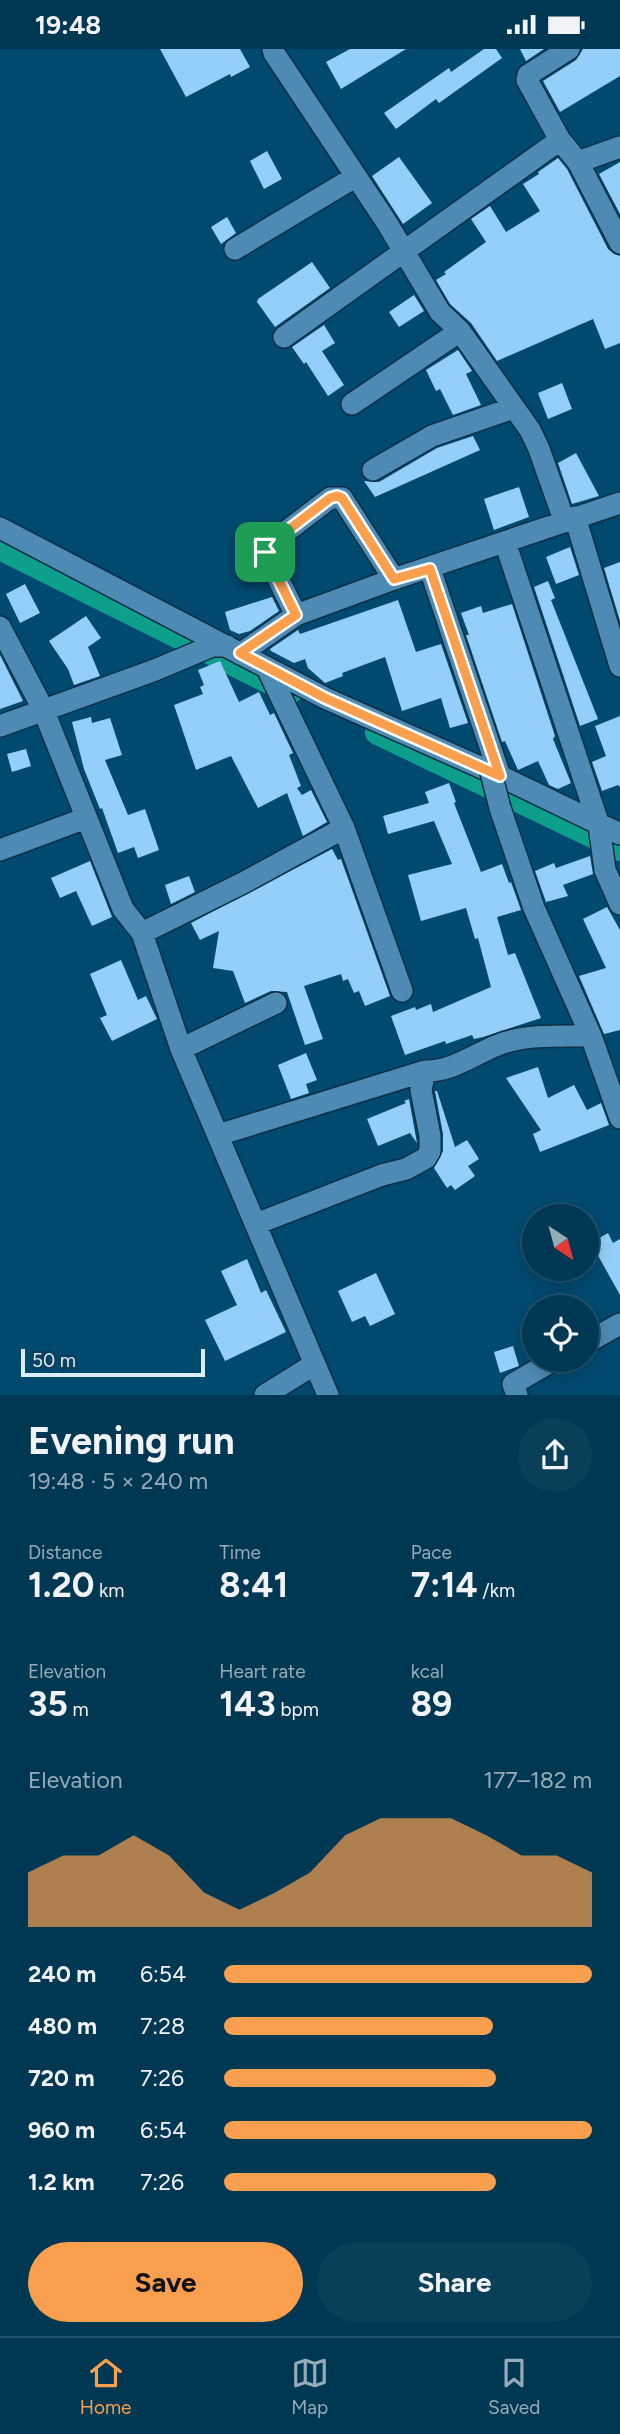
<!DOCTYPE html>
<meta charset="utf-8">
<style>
body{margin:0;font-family:Figtree,sans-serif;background:#0a3f5a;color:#f1f3f6;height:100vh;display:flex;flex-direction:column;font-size:26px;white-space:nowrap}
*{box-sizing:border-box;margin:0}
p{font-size:23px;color:#95acb8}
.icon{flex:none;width:38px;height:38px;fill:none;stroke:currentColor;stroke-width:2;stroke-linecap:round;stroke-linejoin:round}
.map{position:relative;height:1346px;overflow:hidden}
.side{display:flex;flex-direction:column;background:#003854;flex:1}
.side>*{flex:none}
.needle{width:46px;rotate:144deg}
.tools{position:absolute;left:522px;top:1155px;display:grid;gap:14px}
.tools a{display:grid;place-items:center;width:77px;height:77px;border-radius:50%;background:#003854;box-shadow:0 4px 18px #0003,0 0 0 2px #22526b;font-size:35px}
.scale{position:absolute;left:21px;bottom:18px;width:184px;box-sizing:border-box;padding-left:7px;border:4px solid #dbedfb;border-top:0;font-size:19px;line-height:24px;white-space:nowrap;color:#dbedfb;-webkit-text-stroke:5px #0e3f5c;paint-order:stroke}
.pin{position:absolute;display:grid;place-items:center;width:60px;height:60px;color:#fff;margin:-30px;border-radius:14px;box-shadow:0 4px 10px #0006}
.round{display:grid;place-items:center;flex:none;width:74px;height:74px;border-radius:37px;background:#0a3f5a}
.summary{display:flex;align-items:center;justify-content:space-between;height:119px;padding:0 28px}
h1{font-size:38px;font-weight:700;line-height:52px}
.figures{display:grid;grid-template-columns:repeat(3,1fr);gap:10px;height:119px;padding:7px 28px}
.figures div{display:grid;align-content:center}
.figures b{font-size:35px;font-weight:700}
.figures small{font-size:19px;font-weight:400}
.figures p{font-size:19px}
.chart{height:196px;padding:14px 28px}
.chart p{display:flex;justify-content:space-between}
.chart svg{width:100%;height:126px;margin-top:7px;fill:#fa9f4e;opacity:.7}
.action{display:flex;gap:14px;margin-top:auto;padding:14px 28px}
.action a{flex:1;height:80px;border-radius:42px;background:#fa9f4e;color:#111;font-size:28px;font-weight:700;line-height:80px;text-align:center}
.action a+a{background:#0a3f5a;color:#f1f3f6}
ul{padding:0 28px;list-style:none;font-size:23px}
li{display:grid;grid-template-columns:112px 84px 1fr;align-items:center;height:52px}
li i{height:18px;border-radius:9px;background:#fa9f4e}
.status{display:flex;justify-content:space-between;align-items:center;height:49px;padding:0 35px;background:#003854;direction:ltr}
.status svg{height:19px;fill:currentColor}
.tabs{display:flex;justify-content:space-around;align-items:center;height:98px;border-top:2px solid #22526b;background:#003854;font-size:19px;color:#95acb8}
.tabs a{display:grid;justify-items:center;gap:4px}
.tabs .active{color:#fa9f4e}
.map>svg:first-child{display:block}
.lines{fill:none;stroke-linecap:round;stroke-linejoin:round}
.canal{stroke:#0d9f8b;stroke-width:26}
.building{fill:#94cff9}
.minor-casing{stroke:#0e2f44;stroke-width:24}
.minor{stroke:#4e8bb4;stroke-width:21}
.minor-bridge-casing{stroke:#0e2f44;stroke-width:24;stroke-linecap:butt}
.minor-bridge{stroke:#4e8bb4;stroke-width:21}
.route-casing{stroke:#fff;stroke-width:14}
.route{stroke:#fa9f4e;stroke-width:9}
</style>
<div class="status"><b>19:48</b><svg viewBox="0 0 49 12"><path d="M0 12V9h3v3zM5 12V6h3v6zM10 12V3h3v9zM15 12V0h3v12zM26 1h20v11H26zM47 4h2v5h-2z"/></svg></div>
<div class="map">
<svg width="620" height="1346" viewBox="0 0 620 1346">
<rect width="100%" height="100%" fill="#004a70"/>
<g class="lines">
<path class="canal" d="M0 498 290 642
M378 683 620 799"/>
</g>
<path class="building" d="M160 0H240L250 18 231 28 230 25 186 48Z
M350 0H406L341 40 326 13Z
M484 0H496L502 9 439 54 436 50 396 80 384 64 449 19 451 23Z
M520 0H544L526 12Z
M583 0H620V27L560 63 543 32 576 11Z
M267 102 282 130 264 140 250 112Z
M399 108 432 154 403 175 372 127Z
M558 109 567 120 608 200 614 205 620 207V294L605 300 593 270 497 312 471 274 450 255 436 231 446 225 444 223 486 193 471 170 490 157 506 183 540 162 523 135 539 125 538 123Z
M620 113V165L599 125Z
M227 168 236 184 221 195 211 178Z
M312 213 330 239 275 278 257 253 258 250Z
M414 246 424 262 399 278 389 263Z
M324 276 335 294 322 302 344 336 328 347 306 313 304 315 292 298Z
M458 301 472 322 466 325 481 356 453 366 440 340 436 342 426 321Z
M562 334 572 360 548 370 538 344Z
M473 387 480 401 375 448 364 432 379 433 437 399Z
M576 404 599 447 572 455 558 414Z
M519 438 529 468 494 481 484 450Z
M570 498 579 526 556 535 546 508Z
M620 513V572L604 519Z
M548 532 555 549 551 551 598 670 580 677 534 538Z
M25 535 40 564 20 574 6 545Z
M272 548 279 562 250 582 239 585 230 581 225 563Z
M398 551 416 603 441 595 468 674 450 679 441 649 402 662 385 608 342 624 343 627 325 634 308 619 305 610 294 614 271 602 270 600 298 581 300 585Z
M512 555 555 687 553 690 571 734 558 740 549 736 538 712 518 721 505 692 502 693 466 586H469L461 564 481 557 483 564Z
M86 567 101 589 88 598 100 627 74 636 68 620 49 592Z
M0 606 23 652 0 660Z
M220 612 239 653 259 643 270 666 274 664 293 704 289 706 301 737 297 739 302 746 311 741 327 773 303 787 287 744 258 759 231 707 196 721 174 656 203 645 200 638 204 636 198 621Z
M620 667V738L618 736 602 742 592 713 606 707 595 677Z
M91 668 92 674 110 669 122 706 105 711 128 766 145 760 159 801 138 809 134 798 118 804 102 759 100 760 84 720 72 673Z
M26 700 31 717 12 723 7 705Z
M449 734 456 753 454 754 481 823 502 815 509 834 511 833 521 861 497 868 508 906 515 904 541 969 483 988 474 990 472 986 446 995 445 992 405 1006 391 967 415 958 416 961 431 955 433 963 491 938 478 889 475 890 466 859 421 872 408 826 452 815 434 772 388 785 383 767 429 754 425 743Z
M332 800 338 811 341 810 390 947 365 957 359 942 354 944 348 930 343 932 341 925 304 937 323 990 305 996 287 943 271 942 245 954 233 922 213 919 219 882 200 891 191 874Z
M590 807 593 825 563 836 568 847 546 853 535 822 554 814 556 819Z
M90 812 112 868 92 877 76 842 60 849 51 829Z
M189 827 195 843 171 855 165 836Z
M607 858 620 881V981L604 985 579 927 606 919 583 870Z
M121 911 138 951 146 947 157 970 112 992 100 969 107 966 90 925Z
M306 1004 317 1031 306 1035 309 1044 291 1050 278 1016Z
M538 1018 548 1049 574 1036 587 1061 601 1054 609 1076 540 1103 533 1085 541 1081 506 1029Z
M435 1042H437L455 1098 467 1091 479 1110 468 1117 475 1127 455 1141 451 1136 447 1139 434 1119 443 1102V1085Z
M409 1050 417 1094 410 1084 378 1097 367 1070 406 1054 404 1052Z
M608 1184 613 1194 620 1190V1246L591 1194Z
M247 1210 261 1244 266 1241 286 1283 225 1312 205 1271 237 1256 221 1222Z
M376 1224 395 1265 370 1277 365 1267 352 1273 338 1242Z
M513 1297 519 1317 500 1324 494 1303Z"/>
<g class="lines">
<defs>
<path id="minor" d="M273 0 274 4 387 174 440 263 460 282 530 381 539 400 564 471
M569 0 528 26 527 31 560 91 578 113 620 194
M578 113 620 98
M235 200 355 128
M284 288 560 91
M352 355 460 282
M373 421 432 387 513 359
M575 468 620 617
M0 479 325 649 500 727 620 785
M505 493 599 776 605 821 620 855
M430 520 500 727 492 721
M296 566 265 503 266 498 330 449H342L394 530
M0 578 43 660 123 860 142 884 181 1000 328 1346
M240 605 296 566 394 530 620 454
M267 619 344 779 402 942
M0 677 155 621 212 597H227
M500 759 534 859 591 987 620 1069
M0 801 86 769
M142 884 243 834 344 779
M181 1000 276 954
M218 1086 425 1022
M256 1175 382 1126 406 1120 426 1109 430 1102V1087L421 1041 425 1022C452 1023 474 1005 498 996 523 985 564 987 591 987
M586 1294 620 1275
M265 1346 315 1315
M517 1346 513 1335 554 1311"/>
</defs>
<use href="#minor" class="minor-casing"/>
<use href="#minor" class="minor"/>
<defs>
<path id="minor-bridge" d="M490 720 500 759"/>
</defs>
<use href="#minor-bridge" class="minor-bridge-casing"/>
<use href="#minor-bridge" class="minor-bridge"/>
</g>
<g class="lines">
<defs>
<path id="route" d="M337 447 342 449 394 530 430 520 500 727 325 649 240 604 296 566 265 503 266 498 330 449Z"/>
</defs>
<use href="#route" class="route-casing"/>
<use href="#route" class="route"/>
</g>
</svg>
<div class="tools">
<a><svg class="needle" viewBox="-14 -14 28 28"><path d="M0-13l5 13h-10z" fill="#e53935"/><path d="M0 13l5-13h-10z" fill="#95acb8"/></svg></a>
<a><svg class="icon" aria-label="locate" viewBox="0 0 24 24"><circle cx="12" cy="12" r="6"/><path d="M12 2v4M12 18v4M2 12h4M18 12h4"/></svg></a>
</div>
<div class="scale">50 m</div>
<div class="pin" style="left:265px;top:503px;background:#1e9e55"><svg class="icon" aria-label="arrive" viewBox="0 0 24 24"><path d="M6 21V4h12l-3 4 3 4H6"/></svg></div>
</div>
<section class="side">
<div class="summary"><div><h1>Evening run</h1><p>19:48 · 5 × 240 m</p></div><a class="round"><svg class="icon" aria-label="share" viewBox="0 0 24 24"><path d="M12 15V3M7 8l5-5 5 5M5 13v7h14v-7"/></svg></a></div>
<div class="figures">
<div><p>Distance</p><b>1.20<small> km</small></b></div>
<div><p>Time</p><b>8:41</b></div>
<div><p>Pace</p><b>7:14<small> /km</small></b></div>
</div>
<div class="figures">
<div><p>Elevation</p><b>35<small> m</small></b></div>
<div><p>Heart rate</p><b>143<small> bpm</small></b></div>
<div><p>kcal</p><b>89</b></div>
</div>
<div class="chart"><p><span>Elevation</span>177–182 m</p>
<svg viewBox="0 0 160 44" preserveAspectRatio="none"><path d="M0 44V25L10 19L20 19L30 12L40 19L50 32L60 38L70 32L80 25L90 12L100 6L110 6L120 6L130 12L140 19L150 19L160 25V44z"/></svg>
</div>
<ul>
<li><b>240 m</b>6:54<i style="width:100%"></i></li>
<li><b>480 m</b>7:28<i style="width:73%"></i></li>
<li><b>720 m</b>7:26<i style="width:74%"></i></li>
<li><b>960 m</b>6:54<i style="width:100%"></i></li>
<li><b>1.2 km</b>7:26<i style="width:74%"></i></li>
</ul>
<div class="action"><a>Save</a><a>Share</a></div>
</section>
<nav class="tabs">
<a class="active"><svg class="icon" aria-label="home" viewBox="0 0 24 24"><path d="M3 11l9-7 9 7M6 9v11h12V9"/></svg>Home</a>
<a><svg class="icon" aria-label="map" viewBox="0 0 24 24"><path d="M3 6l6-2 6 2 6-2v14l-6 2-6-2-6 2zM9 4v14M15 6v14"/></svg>Map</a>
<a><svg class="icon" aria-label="saved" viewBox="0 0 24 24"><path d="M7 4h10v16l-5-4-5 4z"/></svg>Saved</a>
</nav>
